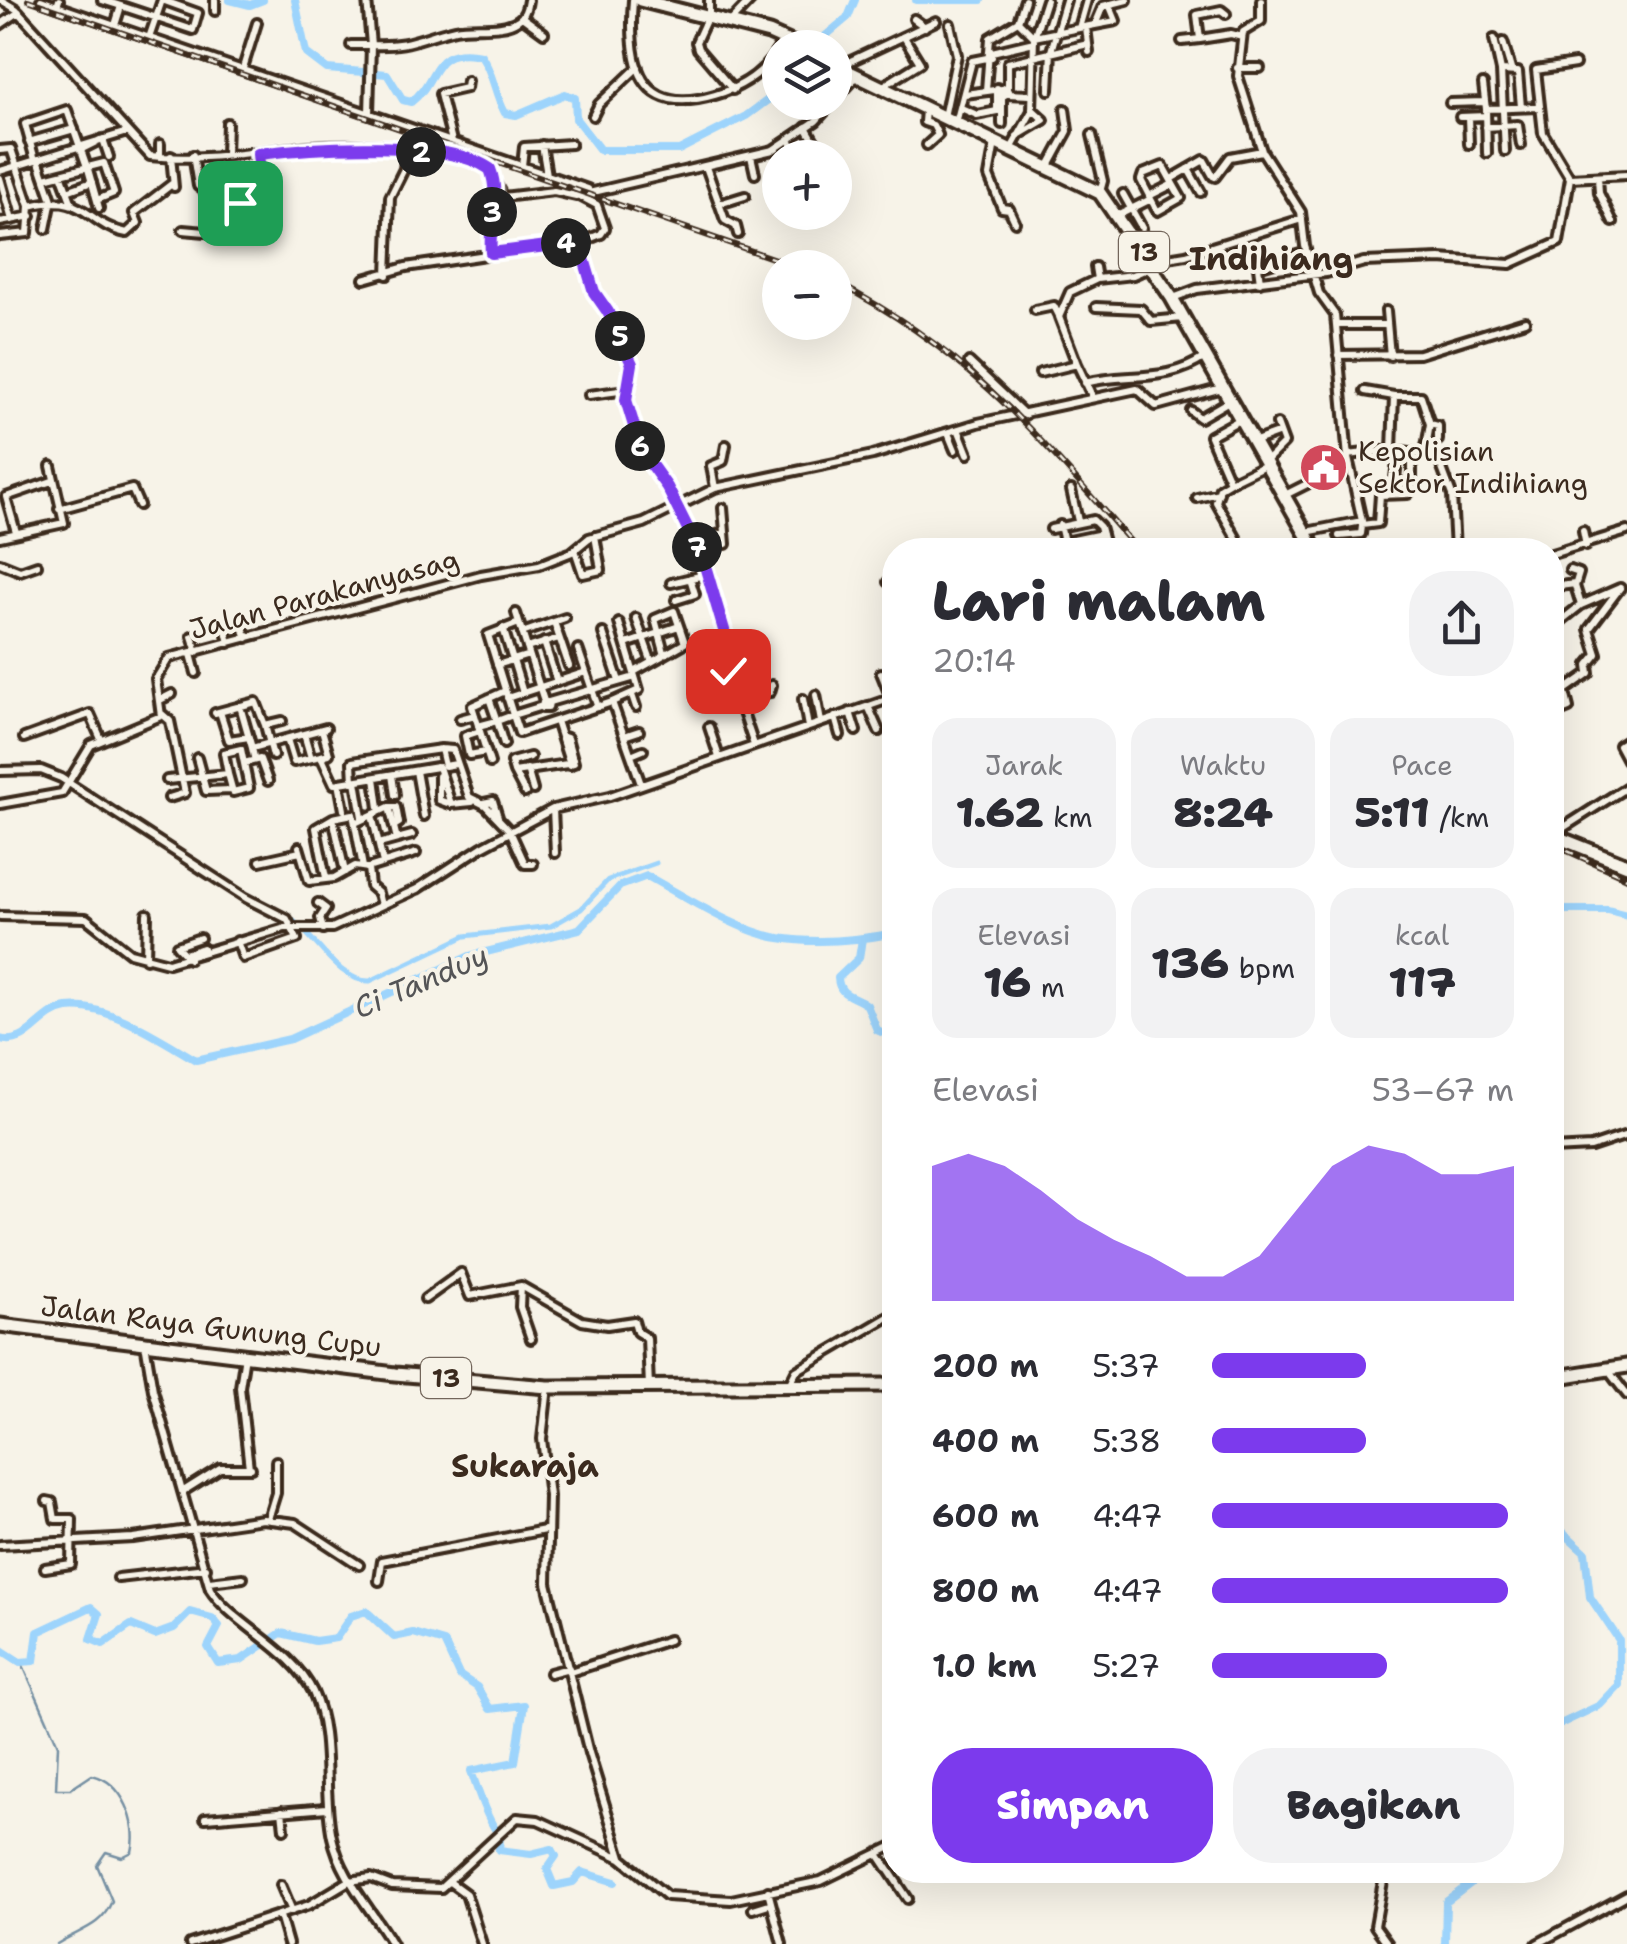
<!DOCTYPE html>
<html lang="id">
<meta charset="utf-8">
<style>
body{margin:0;font-family:"Shantell Sans",sans-serif;background:#f2f2f3;color:#2b2b33;height:100vh;display:flex;flex-direction:column;font-size:38px;white-space:nowrap}
*{box-sizing:border-box;margin:0}
p{font-size:32px;color:#7c7c81}
.icon{flex:none;width:55px;height:55px;fill:none;stroke:currentColor;stroke-width:2;stroke-linecap:round;stroke-linejoin:round}
.map{position:relative;flex:1;overflow:hidden}
.panel{position:absolute;left:882px;top:538px;width:682px;height:1345px;display:flex;flex-direction:column;background:#fff;border-radius:40px;box-shadow:0 10px 40px #0002}
.panel>*{flex:none}
.buttons{position:absolute;left:762px;top:30px;display:grid;gap:20px}
.buttons a{display:grid;place-items:center;width:90px;height:90px;border-radius:50%;background:#fff;box-shadow:0 10px 40px #0002;font-size:50px}
.pin{position:absolute;display:grid;place-items:center;width:85px;height:85px;color:#fff;margin:-42px;border-radius:20px;box-shadow:0 5px 15px #0006}
.km{position:absolute;width:50px;height:50px;margin:-25px;border-radius:50%;background:#222;color:#fff;font-size:28px;line-height:50px;text-align:center}
.round{display:grid;place-items:center;flex:none;width:105px;height:105px;border-radius:40px;background:#f2f2f3}
.summary{display:flex;align-items:center;justify-content:space-between;height:170px;padding:0 50px}
h1{font-size:55px;font-weight:800;line-height:75px}
.stats{display:grid;grid-template-columns:repeat(3,1fr);gap:15px;height:170px;padding:10px 50px}
.stats div{display:grid;align-content:center;border-radius:25px;background:#f2f2f3;text-align:center}
.stats b{font-size:42px;font-weight:800}
.stats small{font-size:28px;font-weight:400}
.stats p{font-size:28px}
.chart{height:280px;padding:20px 50px}
.chart p{display:flex;justify-content:space-between}
.chart svg{width:100%;height:180px;margin-top:10px;fill:#7c3aed;opacity:.7}
.action{display:flex;gap:20px;margin-top:auto;padding:20px 50px}
.action a{flex:1;height:115px;border-radius:40px;background:#7c3aed;color:#fff;font-size:40px;font-weight:800;line-height:115px;text-align:center}
.action a+a{background:#f2f2f3;color:#2b2b33}
ul{padding:0 50px;list-style:none;font-size:32px}
li{display:grid;grid-template-columns:160px 120px 1fr;align-items:center;height:75px}
li i{height:25px;border-radius:12px;background:#7c3aed}
.map>svg:first-child{display:block}
.lines{fill:none;stroke-linecap:round;stroke-linejoin:round}
.stream{stroke:#7690a3;stroke-width:2.5}
.canal{stroke:#9dd4fc;stroke-width:5}
.river{stroke:#9dd4fc;stroke-width:8}
.minor-casing{stroke:#3b2a1e;stroke-width:14}
.highway-casing{stroke:#3b2a1e;stroke-width:19}
.minor{stroke:#f7f3e8;stroke-width:6}
.highway{stroke:#f7f3e8;stroke-width:11}
.rail-casing{stroke:#3b2a1e;stroke-width:6}
.rail{stroke:#f7f3e8;stroke-width:2.5;stroke-dasharray:8;stroke-linecap:butt}
.route-casing{stroke:#fff;stroke-width:20}
.route{stroke:#7c3aed;stroke-width:12}
.labels{text-anchor:middle;stroke-width:8;stroke-linejoin:round;paint-order:stroke}
.shield{fill:#f7f3e8;stroke:#73665b;stroke-width:2.5}
.shield-label{font-size:25px;font-weight:bold;fill:#3b2a1e}
.poi-label{font-size:28px;fill:#3b2a1e;stroke:#f7f3e8;text-anchor:start}
.street-label{font-size:28px;fill:#3b2a1e;stroke:#f7f3e8}
.water-label{font-size:30px;font-style:italic;fill:#545456;stroke:#f7f3e8}
.quarter-label{font-size:32px;font-weight:bold;fill:#3b2a1e;stroke:#f7f3e8}
</style>
<div class="map">
<svg width="1627" height="1944" viewBox="0 0 1627 1944">
<rect width="100%" height="100%" fill="#f7f3e8"/>
<filter id="ink" filterUnits="userSpaceOnUse"><feTurbulence type="fractalNoise" baseFrequency=".01" numOctaves="2"/><feDisplacementMap in="SourceGraphic" scale="20" xChannelSelector="R" yChannelSelector="G"/><feConvolveMatrix kernelMatrix="1 2 1 2 8 2 1 2 1" color-interpolation-filters="sRGB"/></filter>
<g filter="url(#ink)">
<g class="lines">
<path class="stream" d="M22 1663 58 1745 56 1789H71L92 1775C123 1782 139 1823 132 1852L122 1857 106 1852 97 1865 112 1901C101 1928 78 1930 57 1944"/>
<path class="canal" d="M14 768 31 766 57 774
M287 916C313 932 337 982 370 981L465 936 551 926 581 909 608 880 656 863"/>
<path class="river" d="M230 0 250 5 263 0
M295 0 306 53 327 69 387 74 403 100 411 102C440 80 429 45 481 55 494 74 494 93 505 113L516 115 565 94 575 98 576 119 600 150H679L746 116 780 91
M916 0H981
M811 48 848 17 855 0
M1552 910H1608L1627 915
M862 939 859 958 838 978C839 997 854 995 867 1005L877 1030 895 1038
M0 1039C30 1047 39 1012 67 1008 106 1002 163 1041 196 1060L290 1039 470 956 579 929 620 886 647 876C684 896 738 932 779 938 816 944 859 940 895 933
M1552 1530 1564 1533 1585 1552 1590 1597 1619 1640V1685L1600 1705 1552 1728
M0 1649 20 1662 34 1661 38 1632 91 1607 99 1614 91 1639 103 1644 131 1625 155 1635 174 1628 190 1612 212 1618 219 1626 208 1647 218 1663 241 1660 281 1633 315 1641 336 1638 351 1616 366 1611 394 1637 413 1633 444 1642 459 1675 477 1687 490 1709 524 1705 515 1762 471 1771C479 1794 486 1817 500 1837L499 1850 531 1854 552 1849 556 1856 547 1869 554 1886 573 1882 582 1872 615 1882
M1445 1944 1446 1902 1488 1870"/>
<defs>
<path id="minor" d="M1 0 16 9 150 156C202 162 258 151 311 146 360 142 440 147 486 166L503 197 554 191 576 196 773 150 816 121 856 77
M41 0 57 6
M59 0 57 6 588 189
M102 0 121 6 116 22
M367 0 371 45C410 47 420 37 455 29 474 25 502 31 518 20 525 16 527 8 528 0
M633 0C628 63 638 118 715 95 746 86 770 69 783 39
M1261 0V21L1243 32 1238 76 1262 151 1301 212 1305 246 1319 293 1335 315 1348 458 1362 521 1306 532
M121 6 193 30 198 13 162 0
M215 11V0
M1226 14 1221 10 1197 15 1200 39 1231 34 1242 37
M709 16V0
M522 17 544 33
M707 18 696 42 698 49 733 90
M914 19 925 27
M1018 21 1034 37 1079 28 1087 0
M730 22 751 0
M0 25 19 12
M1095 25 1103 6 1127 0
M1086 27 1089 52
M1079 28 1116 21 1109 4
M150 35 162 0
M1494 39 1501 71
M1182 41 1200 39
M1503 42 1511 69
M351 45H371L369 113
M992 52 1034 42
M768 63 780 73
M840 66 936 21
M243 68 257 23
M1237 68H1260
M1483 84 1486 109 1539 107
M1006 87 1009 91 1005 95 1002 90Z
M880 88 920 63 904 37
M1008 88V63L1088 44
M986 90 990 38 1018 21 1025 0
M1049 90 1051 51 1066 0
M965 94 1002 89
M1008 94 1030 95
M1450 103 1484 102
M961 108 977 115 997 111V88
M1486 109 1487 153
M925 110 924 122 933 125 938 135 927 145
M593 116 599 104 638 67
M944 117 957 55 950 24
M1460 117 1486 116
M1468 117 1469 144
M956 123 972 61 992 57
M1002 124V92
M806 127 817 146 810 154
M1486 127 1518 125 1521 145
M1092 135 1103 181 1100 192
M1017 136 1044 120 1032 109
M103 139 109 157
M789 139 799 158
M452 141 440 94 466 88 467 81
M29 142 74 129
M995 143 989 176 1002 208 1009 209 1015 222
M542 145 547 175
M1011 149 1032 111 1034 37 1046 0
M0 150 11 149 30 206 28 233 0 236
M80 150 100 140
M1505 151 1501 71 1518 72 1521 107
M226 154 227 123
M193 155 198 186 205 191 208 207
M171 156 174 187
M751 156 755 174
M160 157V144
M38 159 52 200 46 229
M35 160 25 124 67 110 86 164
M522 166 524 147 571 144
M1049 166 1068 131 1065 109
M706 167 725 220 736 226 738 234
M88 169 99 208
M1188 169 1201 192
M0 171 127 132
M61 174 72 204
M1215 177 1230 157 1262 151
M1598 177 1599 193 1613 222
M0 178 12 220
M45 178 104 163 114 193 97 200
M1570 178 1543 133 1536 70 1575 64
M1171 179 1204 160 1213 176
M67 191 92 182
M1123 194 1142 228
M578 195 597 205 605 228 601 234 579 243 594 293 608 312 632 363 626 401 645 458 667 487 703 559 729 647V671L754 745
M232 196 240 203
M1149 196 1173 184 1181 198 1158 211 1156 209 1141 180 1143 174 1163 166 1173 184
M719 204 745 196
M30 206C87 191 85 225 127 233L138 223 134 213 173 183
M1117 216 1151 199
M0 222 31 216
M183 230 228 234 240 203 262 200 258 154
M491 253 490 221 498 193
M1149 261 1186 255 1302 219
M387 275 390 197 404 169 406 151
M364 279 406 267 579 241
M1097 279 1133 275 1151 267
M1260 282 1258 267 1307 252
M1173 298 1197 289 1326 273 1364 262 1440 259 1510 264 1559 242 1570 178 1627 175
M1096 307 1141 309 1151 321 1183 318
M1035 310 1054 306 1059 316
M1386 311 1390 356
M1336 325H1387
M1338 355 1419 354 1525 321
M969 362 1025 415
M1077 364 1059 317 1070 292 1097 279 1095 267
M1040 373 1077 364 1093 398
M1085 383C1127 372 1166 384 1205 357
M1365 391 1394 396
M589 395 627 390
M1191 411 1200 418 1229 401
M1241 419 1210 436 1230 482 1265 465
M1430 424 1438 426V440
M958 429 968 454
M948 433 955 450
M1253 442 1280 432
M1392 450 1394 396H1421L1430 424 1425 453
M1398 451 1395 479 1400 482 1399 494
M1412 453V486
M1348 455 1392 450 1437 455 1452 495 1455 550
M1265 462 1284 443 1277 424
M1230 482 1220 488 1216 502 1243 550
M715 488 711 466 723 461 726 445
M1071 490 1078 521
M1285 495 1307 484 1315 473
M1197 498 1219 493
M723 508 725 532
M59 509 132 489 139 505
M1060 525 1064 542 1102 534
M1362 525 1378 523 1380 495 1408 494
M1051 529 1093 520 1100 527 1106 550
M1583 531 1586 546
M16 532 6 497 52 481
M1339 536 1361 534 1362 526
M0 537 64 523 51 466
M694 543 725 532 726 544
M575 550 583 574 601 570 595 536
M1552 554 1627 531
M0 563 20 571 37 565
M1570 570 1579 573 1575 586 1581 605
M888 582 895 580
M671 583 708 574
M1552 587 1575 584
M676 600 695 594 690 578
M516 613 544 701
M636 618 651 660
M241 622 247 638
M554 622 569 666
M519 623 488 635 513 715 542 706
M225 626 229 643
M503 628 523 693
M1552 628 1581 605 1620 588
M522 633 565 618
M603 633 619 681
M192 636 197 652
M544 642 557 682
M626 644 679 626
M527 648 559 638
M578 649 598 707
M191 654 196 673
M497 665 529 655
M634 672 685 643 674 611 655 619 664 652
M881 673 891 698
M1565 690 1589 673 1588 665 1597 654 1589 629 1620 588
M632 695 636 707
M816 695 821 722
M740 697 770 692 772 685
M507 698 586 672
M803 699 808 727
M889 699 893 708
M160 700 172 694
M543 702H549L548 708H542Z
M549 702 635 677
M612 702 639 690 619 623
M240 706 252 748
M868 706 879 731
M220 712 229 740 249 737
M850 712 856 731
M215 713 256 702 265 725
M162 714 170 721 185 793 169 798
M1552 715 1569 708 1564 688
M835 717 840 735
M460 719 475 715
M556 721 570 765
M478 726 497 721 489 698
M709 727 719 757
M322 730 329 754 321 756 334 784 437 767
M480 731 465 736 469 755 486 752
M304 734 311 758
M624 736 639 731
M24 738 90 714 101 739
M287 739 294 762 321 756
M1627 740 1619 745 1627 760
M504 744 497 721 513 715 519 733 612 702 641 784
M631 755 643 750
M273 756 265 725 282 721
M254 757 252 748 326 728
M197 758 206 791 231 790
M244 763 260 759 268 781
M490 763 472 706 505 691
M456 764 445 766 441 749 453 750 469 797 485 805 510 831 525 864H533
M439 767 451 804 472 802
M527 769 533 790
M0 771 41 770 61 778 246 898 287 919 297 939 243 958 237 941
M416 771 424 816
M514 772 511 762 530 757
M392 775 395 795
M439 776V800L450 804
M375 778 379 808
M167 780 228 774 224 753 241 749 249 788 233 792 228 774
M356 781 362 817
M353 782 352 762 441 749
M339 783 344 810
M525 793 514 772 574 763 567 738 561 736
M483 803 493 801 498 817
M0 804 62 793 91 745 161 716 156 679 169 658 481 575 539 565 572 552 589 538 644 523 715 488 873 455 978 423 1137 389 1156 406 1222 388
M389 807 397 839
M389 807H396L399 823 394 826
M553 809 555 853
M372 815 383 863
M333 818 353 814 363 867
M355 823 389 807
M1552 835 1627 787
M379 844 412 835
M299 847 309 881 334 878 355 866 368 868 416 853
M260 861 300 852
M368 868 370 886 378 893 381 905
M326 878 316 828 333 818 345 872
M318 903 326 909 320 918 323 929
M0 916 86 918 130 953 168 963 285 928H332L417 889 482 847 553 809 610 796 895 697
M185 954 203 948
M146 959 147 914
M189 959 177 946 200 938
M1552 1149 1591 1147 1627 1135
M521 1286 520 1307 531 1339
M425 1299 461 1273 470 1296 521 1286 582 1321 607 1325 634 1321 637 1332 647 1338 649 1387
M145 1343 153 1390 210 1589C231 1623 293 1649 313 1692 333 1736 322 1791 332 1837 341 1878 371 1908 392 1944
M245 1355 240 1387 249 1468
M1607 1369 1627 1395
M789 1385 796 1371 895 1313
M548 1387 542 1439 549 1496 547 1583 589 1753 621 1857
M185 1490 220 1468H251
M268 1519 276 1493V1461
M0 1545 133 1538 263 1519 295 1523 359 1565
M45 1568 71 1564 72 1519H55L52 1502 47 1501
M118 1578 206 1568
M379 1581 382 1561 545 1530
M209 1582 243 1578
M570 1672 669 1640
M550 1673 569 1668
M282 1811 284 1829
M205 1818 327 1808
M878 1854 908 1899
M1036 1870 1039 1876
M1385 1870 1375 1926 1388 1944
M451 1883 466 1894 482 1944
M281 1885 292 1911
M768 1891 782 1944
M753 1909 769 1904
M280 1916 288 1944
M190 1944 309 1905 349 1881 371 1878 392 1886 441 1888 517 1818 538 1820 621 1858 667 1896 731 1900 821 1881 895 1845
M1537 1944 1627 1895"/>
<path id="highway" d="M640 0 769 33 803 48
M835 65 1100 193 1172 298 1315 550
M1552 835 1627 865
M0 1325 395 1374 548 1387 895 1385
M1552 1378 1627 1366"/>
</defs>
<use href="#minor" class="minor-casing"/>
<use href="#highway" class="highway-casing"/>
<use href="#minor" class="minor"/>
<use href="#highway" class="highway"/>
<defs>
<path id="rail" d="M28 0 801 268
M835 282C969 350 1042 440 1138 550
M1552 844 1627 878"/>
</defs>
<use href="#rail" class="rail-casing"/>
<use href="#rail" class="rail"/>
</g>
</g>
<g class="lines" filter="url(#ink)">
<defs>
<path id="route" d="M240 203 263 198 258 154C311 147 446 138 490 169 501 197 488 223 491 253L579 242 594 292 608 312 632 364 626 400 642 452 667 487 703 559 729 647 728 671"/>
</defs>
<use href="#route" class="route-casing"/>
<use href="#route" class="route"/>
</g>
<defs>
<symbol id="civic-disc" viewBox="-11 -11 22 22"><circle r="9.5" fill="#d1495b" stroke="#f7f3e8"/><path d="M-.6-6.5H3V-4.5H.6V-3L4-1V1h2V6H-6V1h2V-1L-.6-3ZM-1.2 2.5V6h2.4V2.5Z" fill="#fff"/></symbol>
</defs>
<g fill-rule="evenodd">
<use href="#civic-disc" x="1296" y="440" width="55" height="55"/>
</g>
<g class="labels">
<g class="shield">
<rect x="1119" y="232" width="50" height="40" rx="8"/>
<rect x="421" y="1358" width="50" height="40" rx="8"/>
</g>
<g class="shield-label">
<text x="1144" y="261">13</text>
<text x="446" y="1387">13</text>
</g>
<g class="poi-label">
<text x="1358" y="461">Kepolisian<tspan x="1358" dy="32">Sektor Indihiang</tspan></text>
</g>
<g class="street-label">
<text transform="translate(324 594) rotate(-15)" y="10">Jalan Parakanyasag</text>
<text transform="translate(211 1326) rotate(7)" y="10">Jalan Raya Gunung Cupu</text>
</g>
<g class="water-label">
<text transform="translate(421 982) rotate(-23)" y="10">Ci Tanduy</text>
</g>
<g class="quarter-label">
<text x="1271" y="270">Indihiang</text>
<text x="525" y="1477">Sukaraja</text>
</g>
</g>
</svg>
<div class="buttons">
<a><svg class="icon" aria-label="layers" viewBox="0 0 24 24"><path d="M12 4l9 5-9 5-9-5zM3 14l9 5 9-5"/></svg></a>
<a>+</a>
<a>−</a>
</div>
<div class="pin" style="left:240px;top:203px;background:#1e9e55"><svg class="icon" aria-label="arrive" viewBox="0 0 24 24"><path d="M6 21V4h12l-3 4 3 4H6"/></svg></div>
<div class="pin" style="left:728px;top:671px;background:#d93025"><svg class="icon" aria-label="check" viewBox="0 0 24 24"><path d="M5 12l5 5 9-10"/></svg></div>
<b class="km" style="left:421px;top:152px">2</b>
<b class="km" style="left:492px;top:212px">3</b>
<b class="km" style="left:566px;top:243px">4</b>
<b class="km" style="left:620px;top:336px">5</b>
<b class="km" style="left:640px;top:446px">6</b>
<b class="km" style="left:697px;top:547px">7</b>
<section class="panel">
<div class="summary"><div><h1>Lari malam</h1><p>20:14</p></div><a class="round"><svg class="icon" aria-label="share" viewBox="0 0 24 24"><path d="M12 15V3M7 8l5-5 5 5M5 13v7h14v-7"/></svg></a></div>
<div class="stats">
<div><p>Jarak</p><b>1.62<small> km</small></b></div>
<div><p>Waktu</p><b>8:24</b></div>
<div><p>Pace</p><b>5:11<small> /km</small></b></div>
</div>
<div class="stats">
<div><p>Elevasi</p><b>16<small> m</small></b></div>
<div><b>136<small> bpm</small></b></div>
<div><p>kcal</p><b>117</b></div>
</div>
<div class="chart"><p><span>Elevasi</span>53–67 m</p>
<svg viewBox="0 0 160 44" preserveAspectRatio="none"><path d="M0 44V11L10 8L20 11L30 17L40 24L50 29L60 33L70 38L80 38L90 33L100 22L110 11L120 6L130 8L140 13L150 13L160 11V44z"/></svg>
</div>
<ul>
<li><b>200 m</b>5:37<i style="width:51%"></i></li>
<li><b>400 m</b>5:38<i style="width:51%"></i></li>
<li><b>600 m</b>4:47<i style="width:98%"></i></li>
<li><b>800 m</b>4:47<i style="width:98%"></i></li>
<li><b>1.0 km</b>5:27<i style="width:58%"></i></li>
</ul>
<div class="action"><a>Simpan</a><a>Bagikan</a></div>
</section>
</div>
